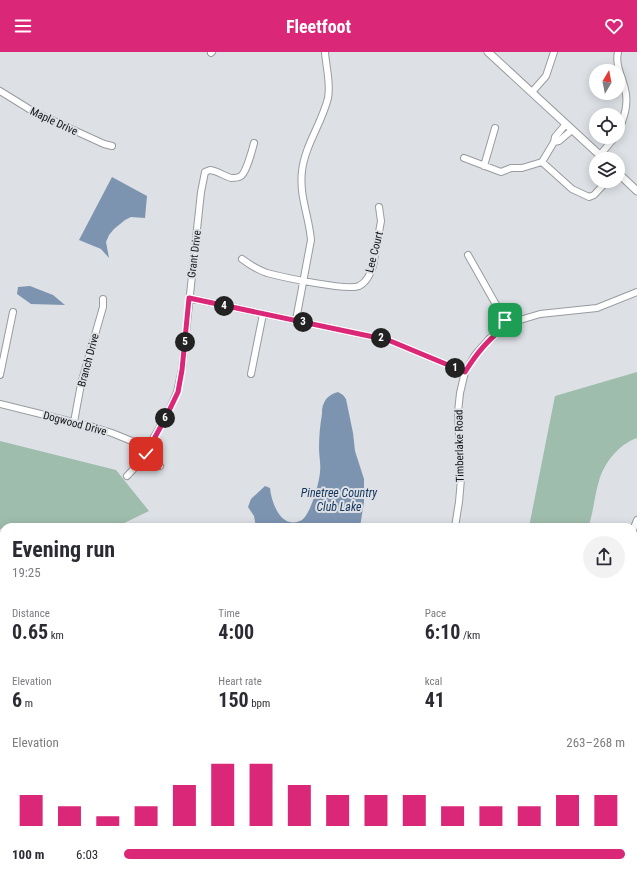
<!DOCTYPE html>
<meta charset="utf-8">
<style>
body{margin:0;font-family:"Roboto Condensed",sans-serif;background:#f2f2f3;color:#2b2b33;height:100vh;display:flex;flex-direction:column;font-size:15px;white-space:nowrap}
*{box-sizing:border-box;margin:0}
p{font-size:13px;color:#7c7c81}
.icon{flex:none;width:22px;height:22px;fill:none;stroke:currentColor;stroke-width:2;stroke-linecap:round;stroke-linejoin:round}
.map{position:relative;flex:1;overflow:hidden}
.sheet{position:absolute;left:0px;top:471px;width:637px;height:354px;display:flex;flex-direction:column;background:#fff;border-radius:12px 12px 0 0;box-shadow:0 2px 10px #0003}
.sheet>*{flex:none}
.needle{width:26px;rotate:10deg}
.fabs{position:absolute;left:589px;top:12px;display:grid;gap:8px}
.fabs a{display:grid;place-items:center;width:36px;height:36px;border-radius:50%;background:#fff;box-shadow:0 2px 10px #0003;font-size:20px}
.pin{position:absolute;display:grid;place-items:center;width:34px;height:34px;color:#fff;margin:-17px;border-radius:8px;box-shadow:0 2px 6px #0006}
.km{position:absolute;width:20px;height:20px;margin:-10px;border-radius:50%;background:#222;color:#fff;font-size:11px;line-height:20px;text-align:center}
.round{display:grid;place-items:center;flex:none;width:42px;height:42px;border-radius:21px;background:#f2f2f3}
.summary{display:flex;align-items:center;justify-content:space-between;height:68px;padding:0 12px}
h1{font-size:22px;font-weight:700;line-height:30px}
.figures{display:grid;grid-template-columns:repeat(3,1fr);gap:6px;height:68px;padding:4px 12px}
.figures div{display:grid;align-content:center}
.figures b{font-size:20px;font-weight:700}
.figures small{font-size:11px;font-weight:400}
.figures p{font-size:11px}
.chart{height:112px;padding:8px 12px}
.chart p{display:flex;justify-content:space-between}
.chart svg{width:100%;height:72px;margin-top:4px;stroke:#db2777;stroke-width:6}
ul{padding:0 12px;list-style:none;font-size:13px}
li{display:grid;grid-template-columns:64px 48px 1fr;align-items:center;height:30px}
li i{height:10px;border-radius:5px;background:#db2777}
header{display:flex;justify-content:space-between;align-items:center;height:52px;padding:0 12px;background:#db2777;color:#fff;font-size:18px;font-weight:700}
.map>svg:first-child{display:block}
.green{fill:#9fbdad}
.water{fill:#7d94b1}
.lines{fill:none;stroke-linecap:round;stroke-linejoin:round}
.stream{stroke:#7d94b1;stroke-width:1.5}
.minor-casing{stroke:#989b9f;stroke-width:8}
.tertiary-casing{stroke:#989b9f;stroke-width:9}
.minor{stroke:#fff;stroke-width:6}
.tertiary{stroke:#fff;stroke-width:7}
.route-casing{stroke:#fff;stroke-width:8}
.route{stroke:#db2777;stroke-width:5}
.labels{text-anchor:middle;stroke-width:4;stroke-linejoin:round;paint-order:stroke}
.street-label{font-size:11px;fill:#131416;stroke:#dde0e5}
.water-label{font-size:12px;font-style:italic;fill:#13355d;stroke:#dde0e5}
</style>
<header><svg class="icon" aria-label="menu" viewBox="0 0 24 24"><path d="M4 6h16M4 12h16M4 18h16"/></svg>Fleetfoot<svg class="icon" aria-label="heart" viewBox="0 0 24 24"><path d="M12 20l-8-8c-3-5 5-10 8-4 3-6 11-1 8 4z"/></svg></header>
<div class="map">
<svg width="637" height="825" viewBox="0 0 637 825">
<rect width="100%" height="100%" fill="#dde0e5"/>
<path class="green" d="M637 320V386C619 392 604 411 599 429 594 444 594 460 588 475H529L555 344Z
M0 389 116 418 149 459 116 475H4V478L0 477Z
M637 585V758L633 760V586Z
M446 821H498L501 825H449Z"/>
<path class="water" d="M112 125 147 144 145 166 131 165 125 168 114 177 109 183 106 190 109 206 101 197 79 188Z
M30 234 53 243 65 253 31 252 17 242 18 235Z
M338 340 343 343 346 347 353 381 355 399 364 427V450L360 475H256L254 464 248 455 251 447 265 434 270 436C271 448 278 468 290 470 294 471 298 470 302 468 311 461 319 432 320 420 321 412 319 404 319 396 319 385 320 373 322 362 322 359 322 354 324 351 327 344 332 342 338 340Z"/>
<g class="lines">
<path class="stream" d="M430 821 434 825"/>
<defs>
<path id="minor" d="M211 1 212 0
M0 39 34 60 104 92 112 94
M532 40 546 24 554 0
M618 80C624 66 629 52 625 37 622 24 615 13 618 0
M554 90 559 89 572 78
M600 103 615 85
M464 106 501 120 511 116H522L542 110 554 90 555 85 566 72
M542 110 572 137 589 145 594 143 607 129
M484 114 495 76
M468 203 507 272
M242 207C250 213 258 218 267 221 282 225 347 239 359 234 367 230 370 222 373 214L381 169 379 155
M189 246 388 288 465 320
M296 268 311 188C309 164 299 144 302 119 305 93 322 71 328 46 331 32 326 15 325 0
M251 322 263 262
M0 323 13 260
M0 352 93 375 112 381 139 392 147 397 160 414
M74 370 81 332 103 255V247
M127 424 141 409 147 397 168 361 177 340 182 317 201 140 205 120 210 118C218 119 224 124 231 126 234 126 238 126 241 124 246 120 252 99 254 91
M455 475 459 450 461 427 458 360 460 341 465 320 475 303 490 286 507 272 540 262 597 256 637 240
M633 478 637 468
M0 519 4 520
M633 814 637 815
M85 825 86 821"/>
<path id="tertiary" d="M488 0 604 107
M618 121 637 139"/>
</defs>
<use href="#minor" class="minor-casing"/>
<use href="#tertiary" class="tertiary-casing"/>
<use href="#minor" class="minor"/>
<use href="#tertiary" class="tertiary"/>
</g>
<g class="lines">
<defs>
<path id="route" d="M146 402 168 361 178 340 182 318 189 246 388 288 465 320C478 299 489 287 508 272L505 268"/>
</defs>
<use href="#route" class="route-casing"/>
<use href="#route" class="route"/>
</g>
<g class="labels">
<g class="street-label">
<text transform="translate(54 69) rotate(25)" y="4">Maple Drive</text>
<text transform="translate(374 200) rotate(-76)" y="4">Lee Court</text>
<text transform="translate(194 202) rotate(-83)" y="4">Grant Drive</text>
<text transform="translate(88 308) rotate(-75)" y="4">Branch Drive</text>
<text transform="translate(75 371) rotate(15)" y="4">Dogwood Drive</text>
<text transform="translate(459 394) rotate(-91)" y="4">Timberlake Road</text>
</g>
<g class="water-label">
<text x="339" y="445">Pinetree Country<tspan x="339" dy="14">Club Lake</tspan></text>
</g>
</g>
</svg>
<div class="fabs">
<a><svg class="needle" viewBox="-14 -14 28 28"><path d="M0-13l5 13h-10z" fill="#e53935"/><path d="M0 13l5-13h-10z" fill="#7c7c81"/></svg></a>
<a><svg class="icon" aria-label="locate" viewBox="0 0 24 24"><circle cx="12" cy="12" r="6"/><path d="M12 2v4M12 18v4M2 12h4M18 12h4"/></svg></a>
<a><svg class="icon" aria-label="layers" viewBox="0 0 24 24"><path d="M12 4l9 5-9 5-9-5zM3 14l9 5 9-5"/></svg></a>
</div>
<div class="pin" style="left:505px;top:268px;background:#1e9e55"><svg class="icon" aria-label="arrive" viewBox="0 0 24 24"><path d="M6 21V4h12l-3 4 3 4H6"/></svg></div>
<div class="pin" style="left:146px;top:402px;background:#d93025"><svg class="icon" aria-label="check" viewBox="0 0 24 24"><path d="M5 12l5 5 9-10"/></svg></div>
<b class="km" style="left:455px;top:316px">1</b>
<b class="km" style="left:381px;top:286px">2</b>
<b class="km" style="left:303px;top:270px">3</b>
<b class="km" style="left:224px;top:254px">4</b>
<b class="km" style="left:185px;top:290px">5</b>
<b class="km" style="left:165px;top:366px">6</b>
<section class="sheet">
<div class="summary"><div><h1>Evening run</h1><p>19:25</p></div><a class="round"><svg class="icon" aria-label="share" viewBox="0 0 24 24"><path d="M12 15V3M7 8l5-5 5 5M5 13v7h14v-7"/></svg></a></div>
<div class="figures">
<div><p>Distance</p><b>0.65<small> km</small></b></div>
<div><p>Time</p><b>4:00</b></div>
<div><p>Pace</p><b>6:10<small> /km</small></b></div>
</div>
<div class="figures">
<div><p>Elevation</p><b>6<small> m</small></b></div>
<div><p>Heart rate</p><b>150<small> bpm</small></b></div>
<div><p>kcal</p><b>41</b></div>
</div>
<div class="chart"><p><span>Elevation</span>263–268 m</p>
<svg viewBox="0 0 160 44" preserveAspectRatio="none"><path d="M5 44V25M15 44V32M25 44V38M35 44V32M45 44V19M55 44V6M65 44V6M75 44V19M85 44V25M95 44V25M105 44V25M115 44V32M125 44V32M135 44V32M145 44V25M155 44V25"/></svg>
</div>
<ul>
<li><b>100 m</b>6:03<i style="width:100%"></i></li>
</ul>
</section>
</div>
